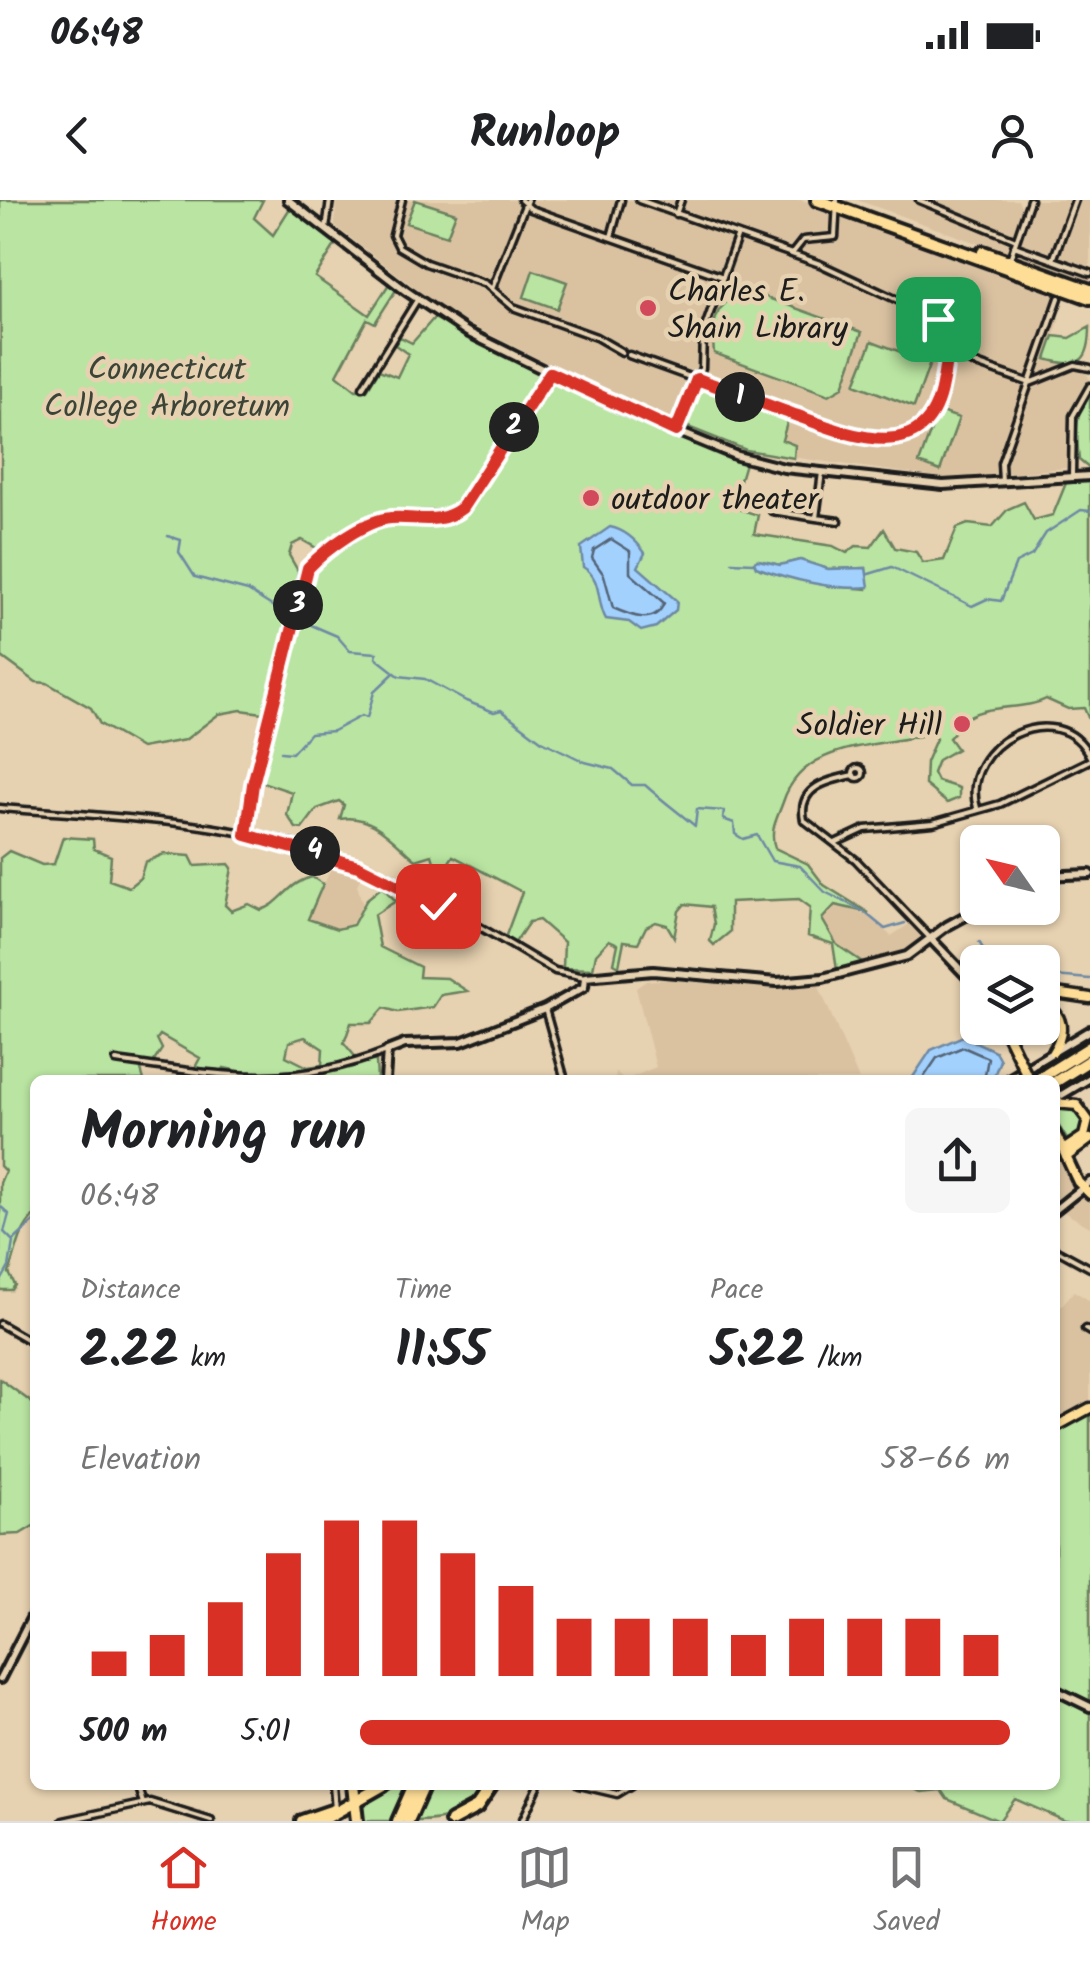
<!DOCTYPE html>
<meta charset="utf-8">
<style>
body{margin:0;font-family:Kalam,sans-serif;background:#f6f6f6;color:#202124;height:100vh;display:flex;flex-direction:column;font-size:38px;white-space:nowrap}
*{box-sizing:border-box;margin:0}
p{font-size:32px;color:#757577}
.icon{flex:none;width:55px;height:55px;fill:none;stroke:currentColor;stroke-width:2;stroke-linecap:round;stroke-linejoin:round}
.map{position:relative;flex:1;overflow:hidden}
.details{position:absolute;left:30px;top:875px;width:1030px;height:715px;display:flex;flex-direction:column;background:#fff;border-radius:15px;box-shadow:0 2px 8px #0004}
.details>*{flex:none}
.needle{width:65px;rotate:304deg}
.buttons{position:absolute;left:960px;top:625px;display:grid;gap:20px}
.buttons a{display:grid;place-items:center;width:100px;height:100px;border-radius:15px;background:#fff;box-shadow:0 2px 8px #0004;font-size:50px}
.pin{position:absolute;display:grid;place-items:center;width:85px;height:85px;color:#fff;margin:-42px;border-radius:20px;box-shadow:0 5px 15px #0006}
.km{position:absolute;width:50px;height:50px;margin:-25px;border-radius:50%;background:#222;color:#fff;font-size:28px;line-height:50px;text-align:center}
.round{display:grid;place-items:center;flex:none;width:105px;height:105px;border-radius:15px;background:#f6f6f6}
.overview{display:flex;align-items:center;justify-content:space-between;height:170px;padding:0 50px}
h1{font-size:55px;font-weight:800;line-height:75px}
.metrics{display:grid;grid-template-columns:repeat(3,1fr);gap:15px;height:170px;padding:10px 50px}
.metrics div{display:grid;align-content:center}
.metrics b{font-size:50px;font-weight:800}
.metrics small{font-size:28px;font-weight:400}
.metrics p{font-size:28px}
.chart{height:280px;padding:20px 50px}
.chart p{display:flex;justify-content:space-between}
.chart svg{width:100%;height:180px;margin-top:10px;stroke:#d93025;stroke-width:6}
ul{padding:0 50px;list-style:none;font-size:32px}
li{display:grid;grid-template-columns:160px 120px 1fr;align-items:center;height:75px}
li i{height:25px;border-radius:12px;background:#d93025}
.status{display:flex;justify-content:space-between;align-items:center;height:70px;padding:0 50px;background:#fff;direction:ltr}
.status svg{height:28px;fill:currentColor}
header{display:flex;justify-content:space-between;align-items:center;height:130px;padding:0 50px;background:#fff;font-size:45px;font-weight:800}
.tab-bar{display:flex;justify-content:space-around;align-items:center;height:140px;border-top:2px solid #e0e0e0;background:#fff;font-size:28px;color:#757577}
.tab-bar a{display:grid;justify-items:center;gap:5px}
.tab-bar .selected{color:#d93025}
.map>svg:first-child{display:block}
.built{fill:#dac2a1}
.green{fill:#b9e4a1;stroke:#6a805e;stroke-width:2.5;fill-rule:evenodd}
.water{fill:#a3d1fe;stroke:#6d89a4;stroke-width:2.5}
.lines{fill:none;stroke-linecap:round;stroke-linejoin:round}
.shore{stroke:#526476;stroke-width:2.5}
.stream{stroke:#6d89a4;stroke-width:2.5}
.street-casing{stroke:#1c1c1c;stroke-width:11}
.secondary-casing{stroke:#1c1c1c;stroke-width:14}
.primary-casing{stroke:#1c1c1c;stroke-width:15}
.highway-casing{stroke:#1c1c1c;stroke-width:18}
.street{stroke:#e6d1b0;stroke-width:4}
.secondary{stroke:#e6d1b0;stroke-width:6}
.primary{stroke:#fedd96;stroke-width:8}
.highway{stroke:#fedd96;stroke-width:10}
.primary-bridge-casing{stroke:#1c1c1c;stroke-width:15;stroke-linecap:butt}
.primary-bridge{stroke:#fedd96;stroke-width:8}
.route-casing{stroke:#fff;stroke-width:20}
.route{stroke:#d93025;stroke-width:12}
.poi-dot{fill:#d1495b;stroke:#e6d1b0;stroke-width:4}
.labels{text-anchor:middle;stroke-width:9;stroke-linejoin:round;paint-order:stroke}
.poi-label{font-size:32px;fill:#1c1c1c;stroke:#e6d1b0;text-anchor:start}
.park-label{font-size:32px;fill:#3b4437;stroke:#e6d1b0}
</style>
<div class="status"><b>06:48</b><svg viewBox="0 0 49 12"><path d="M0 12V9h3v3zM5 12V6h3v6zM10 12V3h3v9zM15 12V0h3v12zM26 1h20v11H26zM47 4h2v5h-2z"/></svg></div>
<header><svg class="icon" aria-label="back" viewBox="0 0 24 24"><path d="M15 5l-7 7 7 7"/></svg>Runloop<svg class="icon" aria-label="person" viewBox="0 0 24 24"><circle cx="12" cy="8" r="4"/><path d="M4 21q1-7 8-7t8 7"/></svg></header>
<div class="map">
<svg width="1090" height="1621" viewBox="0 0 1090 1621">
<rect width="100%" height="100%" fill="#e6d1b0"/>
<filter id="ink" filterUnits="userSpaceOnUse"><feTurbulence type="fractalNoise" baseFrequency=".01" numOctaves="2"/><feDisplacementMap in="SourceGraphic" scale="20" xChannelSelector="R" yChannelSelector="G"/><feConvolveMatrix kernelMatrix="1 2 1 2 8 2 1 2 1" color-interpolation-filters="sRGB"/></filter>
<g filter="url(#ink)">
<path class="built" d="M336 0H802L1058 91 1051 114 1060 118 1046 159 1086 172 1090 180 1070 212 1066 268 950 279 747 251 619 199 449 114 335 26Z
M857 0H1018L1023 9 1007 54Z
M1035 0H1090V83L1015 57Z
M334 662 363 673 357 685 364 709 345 730 308 720Z
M832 705 868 715 891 736 911 723 923 739 906 753 865 764 836 745 822 722Z
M671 779 751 785 817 782 859 880H615L616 872 625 880 656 867 636 788 646 781Z
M1055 946 1075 984 1055 1004Z
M1081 993 1090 997V1027L1060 1010Z
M1074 1091 1090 1101V1203L1055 1222V1113Z"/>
<path class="green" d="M0 0H263L254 18 273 35 290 8 337 42 315 77 369 115 389 84 396 90 375 123 367 119 337 175 356 190H367L379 170 397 177 408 154 395 145 400 137 412 143 434 118 542 175 455 309 377 314 320 350 302 340 292 345 289 355 298 371 297 386 263 513 241 510 219 514 185 540 141 548 100 524 91 508 47 483 36 482 2 457Z
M415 0 456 13 447 36 406 23Z
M533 70 567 82 557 109 524 97Z
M740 88 862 132 843 187 829 195 714 153 712 129 719 110Z
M1090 127C1090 160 1081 170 1046 159L1054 136 1070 138Z
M872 141 930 163 914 207 855 184Z
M554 180 745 263 732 307 758 315 754 334 833 346 847 353 856 346 871 347 884 329 895 348 916 352 923 363 944 360 957 328 968 324 992 327 1008 309 1024 302 1034 320 1053 315 1066 283 1090 282V522L1084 508 1068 509 1046 499C1024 511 981 503 963 521 960 524 954 533 949 538L957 549 938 560 933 573 937 581 959 588V598L947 603 925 585 926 562 936 539 932 533C879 548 803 540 783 602 777 619 769 630 775 648L808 664 824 685 869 713 835 705 822 719 837 745 865 764 837 770 833 744 808 736 810 707 799 699 730 702V732L714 745 710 741 714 724 711 707 685 704 679 711 674 737 667 725 656 722 646 727 638 743 624 741 619 766 614 763 618 744 609 740 596 754 593 769 563 768 564 742 539 720 529 722 514 744 505 738 522 692 453 656 439 678 432 655 416 660C392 640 372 613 340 619L344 605 339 601 317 609 302 629 296 628 287 615 292 592 259 581 314 368 380 324 444 323 460 317ZM758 360 780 365 800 360 828 369 866 368 867 389 829 386 760 369Z
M701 183 789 216 782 240 795 245 794 258 746 250 688 227 685 219Z
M1090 190V269L1079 260C1076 233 1074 213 1090 190Z
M938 211 959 218 940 271 919 263Z
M63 637 93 639 94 649 111 656 109 680 129 687 140 678 145 662 164 654 190 656 195 666 229 664 232 668 225 705 231 711 249 704 261 710C282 704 287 683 312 677L323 684 308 719 337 729 353 725 367 699 382 687 396 701 374 715 380 747 420 767 419 777 447 778 467 791 441 795 433 807 398 812 384 808 371 823H351L344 843 358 860 376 861 377 880H249L248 873 224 868 218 880H176L190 877 200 858 160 835 157 839 162 849 151 866 141 870 144 880H35V1015C17 1033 18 1050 9 1073L15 1085 12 1090H0V983L5 971 0 966V658L9 651 42 665 54 664ZM305 837 323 849 322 865 308 867 286 856 289 842Z
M1072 904 1086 921 1082 933 1068 941 1055 920V905Z
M0 1179 35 1205V1325L20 1334 0 1335Z
M1090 1215V1501L1055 1484V1233Z
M1055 1496 1090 1513V1621H1065L1015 1599 999 1621 947 1599 941 1590 921 1592 902 1585H1055Z
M399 1585H406L390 1621H360L363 1605Z
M432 1585H489C474 1615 446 1621 415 1621Z"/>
<path class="water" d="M610 327C625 330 636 340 645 353L638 367 677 401 676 410 656 427 641 431 629 422 606 419C596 403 603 379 583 367L581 347Z
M758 360 780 365 800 360 828 369 866 368 869 387C836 391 788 379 756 367L754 362Z
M963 836 995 851 1000 860 994 876 984 880H911L931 850Z"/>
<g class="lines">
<path class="shore" d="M611 339 630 351V373L664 403C655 426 631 416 613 408L604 375 592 358 594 350Z
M922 880 937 858 963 847 988 858 984 880"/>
<path class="stream" d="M168 336 181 340 179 352 195 377 248 391 291 418
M732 362 753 363
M869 374 892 367 972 406 987 399 1001 401 1016 363 1032 355 1046 333 1081 310 1090 311
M302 421 337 436 350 451 377 453 376 458 399 476 425 479 466 501 494 512 501 510 542 541 585 562 613 569 632 585H645C663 601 678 612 695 626L697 609 724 611 723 619 734 623 735 634 743 639 757 635 772 661 800 666 825 692 863 711 885 729 905 723
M281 552 292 553 310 533 333 531 361 516 367 518 374 492 394 473
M979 742 985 752 1004 762
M1042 775 1090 779
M992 839 995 835
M0 1006 9 1014 4 1032 13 1041 35 1021
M0 1083 9 1067 13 1042"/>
<defs>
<path id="street" d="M402 0 393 35 399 47 426 63 486 84 513 107 596 137 622 152
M521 0 531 9 723 77
M919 0 1016 40
M676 14 681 0
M326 29 330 0
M611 37 621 0
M1014 46 1090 73
M792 54 803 40 835 37 837 0
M1010 59 1030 0
M1053 60 1075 0
M492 89 527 0
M945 153 1030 183 1075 165 1090 168
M629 155C685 175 739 195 794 215 823 225 858 244 890 240 922 235 941 204 944 174 945 155 950 130 934 117L820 64 639 0
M363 187 417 100
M676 231 702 168 703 133 737 37
M822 272 816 318 839 321
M1072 275 1073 216 1090 186
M1002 282 1001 263 1059 98
M772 311 816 318
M853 573a5 5 0 1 1 10 0a5 5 0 1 1-10 0Z
M854 575C828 580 797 587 804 620L856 660 931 739
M0 608C120 618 247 620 360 666 427 694 492 734 555 771L585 777
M977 608C958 544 1060 493 1090 557
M246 635 253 584 308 367C326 349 365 320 391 318 417 316 439 326 462 308L549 173
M835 643 865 629 933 623 1000 604 1090 560
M545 809 565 880
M116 861C218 875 288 890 387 851
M1055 1049 1090 1068
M0 1124 35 1144
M1085 1129 1090 1132
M137 1585 143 1603
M333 1585 335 1610
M579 1585 617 1594 632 1585
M63 1621 150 1602 211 1621
M522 1621 539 1585"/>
<path id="secondary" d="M288 0 406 91 467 132 623 209 737 256 784 268 943 285 1090 276
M1042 676 1090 674
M931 739 978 788
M385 880 387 851 405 844 461 842 545 809 584 787 585 777 653 771 777 782 823 778 907 756 947 726 980 708
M1007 880 1090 830
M1055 899 1090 878
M1055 1010 1090 982
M0 1479 35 1411
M1055 1490 1090 1507"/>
<path id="primary" d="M1042 791 1090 798
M1042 803C1065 814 1065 833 1053 852
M1004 828 1020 861
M1055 903 1077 905 1088 920 1084 936 1063 950
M1055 933 1078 982 1090 994
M1066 957 1090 939
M1055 1227 1090 1208"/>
<path id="highway" d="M817 0 1090 98
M983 52 1090 90
M1037 880 1090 847
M1055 882 1090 860
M353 1585 357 1621
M302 1621 334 1610
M321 1621 384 1585
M398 1621 414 1585
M408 1621 424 1585
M451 1621 477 1607 492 1585"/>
</defs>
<use href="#street" class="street-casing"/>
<use href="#secondary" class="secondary-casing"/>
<use href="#primary" class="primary-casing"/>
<use href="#highway" class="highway-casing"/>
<use href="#street" class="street"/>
<use href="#secondary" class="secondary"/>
<use href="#primary" class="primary"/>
<use href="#highway" class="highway"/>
<defs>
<path id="primary-bridge" d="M1020 861 1029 880"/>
</defs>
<use href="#primary-bridge" class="primary-bridge-casing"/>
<use href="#primary-bridge" class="primary-bridge"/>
</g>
</g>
<g class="lines" filter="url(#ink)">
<defs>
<path id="route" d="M438 706 358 666 246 635 253 584 308 368C326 349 365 320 391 318 417 316 439 326 462 308L550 173 676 231 697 179C731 191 764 204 798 216 849 235 927 268 942 185 946 166 950 135 938 119"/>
</defs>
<use href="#route" class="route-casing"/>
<use href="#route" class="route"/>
</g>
<g class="poi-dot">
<circle cx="648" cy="108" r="10"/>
<circle cx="591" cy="298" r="10"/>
<circle cx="962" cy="524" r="10"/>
</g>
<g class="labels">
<g class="poi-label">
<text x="668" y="101">Charles E.<tspan x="668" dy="37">Shain Library</tspan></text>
<text x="611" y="309">outdoor theater</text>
<text x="942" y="535" text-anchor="end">Soldier Hill</text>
</g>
<g class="park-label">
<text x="167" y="179">Connecticut<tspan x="167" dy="37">College Arboretum</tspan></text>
</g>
</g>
</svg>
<div class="buttons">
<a><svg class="needle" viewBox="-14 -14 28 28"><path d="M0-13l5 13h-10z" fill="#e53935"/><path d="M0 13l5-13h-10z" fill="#757577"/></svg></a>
<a><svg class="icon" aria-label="layers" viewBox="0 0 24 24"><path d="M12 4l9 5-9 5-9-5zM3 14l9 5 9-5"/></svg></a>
</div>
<div class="pin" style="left:938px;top:119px;background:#1e9e55"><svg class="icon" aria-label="arrive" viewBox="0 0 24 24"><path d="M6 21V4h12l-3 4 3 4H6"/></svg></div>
<div class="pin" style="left:438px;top:706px;background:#d93025"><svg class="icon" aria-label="check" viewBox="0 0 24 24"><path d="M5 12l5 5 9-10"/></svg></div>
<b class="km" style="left:740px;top:197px">1</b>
<b class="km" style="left:514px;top:227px">2</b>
<b class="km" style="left:298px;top:405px">3</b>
<b class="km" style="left:315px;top:651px">4</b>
<section class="details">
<div class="overview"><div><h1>Morning run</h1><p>06:48</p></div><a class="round"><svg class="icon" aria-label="share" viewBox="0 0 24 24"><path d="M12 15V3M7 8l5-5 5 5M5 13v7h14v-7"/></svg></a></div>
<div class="metrics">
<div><p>Distance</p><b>2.22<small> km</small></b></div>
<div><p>Time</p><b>11:55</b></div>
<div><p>Pace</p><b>5:22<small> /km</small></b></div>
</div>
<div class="chart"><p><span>Elevation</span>58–66 m</p>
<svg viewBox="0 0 160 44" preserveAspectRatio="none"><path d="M5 44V38M15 44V34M25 44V26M35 44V14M45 44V6M55 44V6M65 44V14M75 44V22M85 44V30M95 44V30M105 44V30M115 44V34M125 44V30M135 44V30M145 44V30M155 44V34"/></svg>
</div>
<ul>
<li><b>500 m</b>5:01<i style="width:100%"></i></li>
</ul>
</section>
</div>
<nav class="tab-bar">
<a class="selected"><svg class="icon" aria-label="home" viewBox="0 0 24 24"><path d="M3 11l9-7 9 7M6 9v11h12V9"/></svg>Home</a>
<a><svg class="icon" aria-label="map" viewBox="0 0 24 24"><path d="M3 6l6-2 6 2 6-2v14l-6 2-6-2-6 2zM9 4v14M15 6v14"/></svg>Map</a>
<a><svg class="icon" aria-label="saved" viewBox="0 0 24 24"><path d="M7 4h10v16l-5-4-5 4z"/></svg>Saved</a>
</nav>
